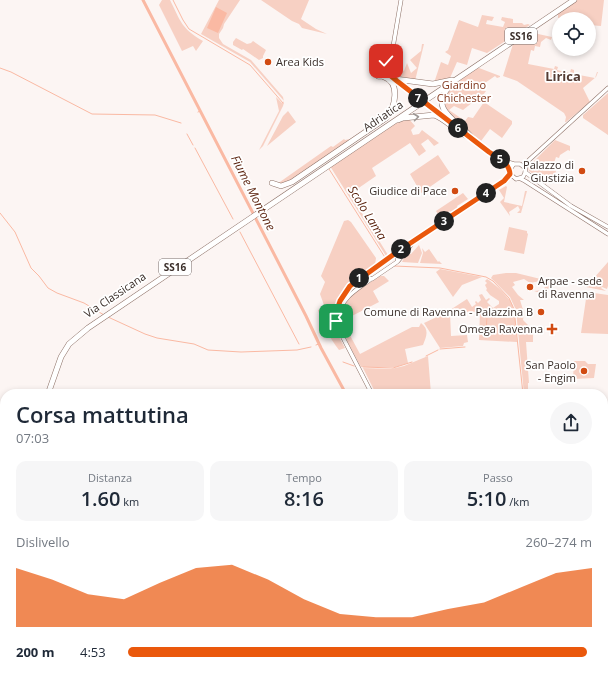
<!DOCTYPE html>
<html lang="it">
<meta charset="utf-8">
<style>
body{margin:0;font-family:"Open Sans",sans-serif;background:#f6f6f7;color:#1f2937;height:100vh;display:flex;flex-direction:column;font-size:15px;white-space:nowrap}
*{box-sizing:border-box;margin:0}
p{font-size:13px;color:#747a83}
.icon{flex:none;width:22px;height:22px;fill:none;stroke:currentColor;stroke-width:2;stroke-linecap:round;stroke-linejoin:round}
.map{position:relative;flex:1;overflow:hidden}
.side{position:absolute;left:0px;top:389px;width:608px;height:286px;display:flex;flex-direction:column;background:#fff;border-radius:16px 16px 0 0;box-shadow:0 2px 6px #0003}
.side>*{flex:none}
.buttons{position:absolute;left:552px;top:12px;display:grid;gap:8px}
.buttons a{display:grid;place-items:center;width:44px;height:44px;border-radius:50%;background:#fff;box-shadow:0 2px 6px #0003;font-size:20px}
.pin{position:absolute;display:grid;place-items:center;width:34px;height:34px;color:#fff;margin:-17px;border-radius:8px;box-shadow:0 2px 6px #0006}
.km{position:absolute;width:20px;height:20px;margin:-10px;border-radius:50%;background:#222;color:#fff;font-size:11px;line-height:20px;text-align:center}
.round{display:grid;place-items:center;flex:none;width:42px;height:42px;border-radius:21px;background:#f6f6f7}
.summary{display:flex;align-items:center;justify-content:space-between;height:68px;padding:0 16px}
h1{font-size:22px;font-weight:600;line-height:30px}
.stats{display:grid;grid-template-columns:repeat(3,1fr);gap:6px;height:68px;padding:4px 16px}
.stats div{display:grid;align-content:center;border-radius:10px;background:#f6f6f7;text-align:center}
.stats b{font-size:20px;font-weight:600}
.stats small{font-size:11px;font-weight:400}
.stats p{font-size:11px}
.chart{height:112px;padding:8px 16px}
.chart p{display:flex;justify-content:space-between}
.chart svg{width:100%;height:72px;margin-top:4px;fill:#ea580c;opacity:.7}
ul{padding:0 16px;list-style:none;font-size:13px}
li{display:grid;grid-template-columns:64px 48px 1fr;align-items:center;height:30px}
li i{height:10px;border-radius:5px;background:#ea580c}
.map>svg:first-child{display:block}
.green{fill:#f7d0c3}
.water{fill:#fab9a3}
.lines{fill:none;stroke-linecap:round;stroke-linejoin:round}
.stream{stroke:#fab9a3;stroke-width:1}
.river{stroke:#fab9a3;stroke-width:3}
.secondary-casing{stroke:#8e7268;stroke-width:4.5}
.primary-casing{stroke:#8e7268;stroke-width:5}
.highway-casing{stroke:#8e7268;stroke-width:6}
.secondary{stroke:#fff;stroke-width:3.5}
.primary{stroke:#fff;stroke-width:4}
.highway{stroke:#fff;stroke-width:5}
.secondary-bridge-casing{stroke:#8e7268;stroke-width:4.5;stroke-linecap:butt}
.secondary-bridge{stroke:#fff;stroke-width:3.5}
.oneway{stroke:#9d9794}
.route-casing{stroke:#fff;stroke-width:8}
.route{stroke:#ea580c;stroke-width:5}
.poi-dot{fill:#d14b12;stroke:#fff;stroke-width:1.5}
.labels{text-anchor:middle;stroke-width:3.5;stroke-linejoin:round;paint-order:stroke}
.shield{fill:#fff;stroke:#766d6a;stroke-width:1}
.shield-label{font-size:10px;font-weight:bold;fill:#3b2f2a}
.poi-label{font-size:11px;fill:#3b2f2a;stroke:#fff;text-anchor:end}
.park-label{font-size:11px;fill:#83371c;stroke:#fff}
.street-label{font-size:11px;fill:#3b2f2a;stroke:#fff}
.water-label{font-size:12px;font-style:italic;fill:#581f0a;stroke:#fff}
.quarter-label{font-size:13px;font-weight:bold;fill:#543b33;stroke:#fff}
</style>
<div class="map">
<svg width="608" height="675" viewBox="0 0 608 675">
<rect width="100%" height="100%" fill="#fcf5f3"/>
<path class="green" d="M162 0H170C181 22 181 28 203 41L196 51 193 46 182 51 159 5Z
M219 0H240L224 24 223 28 219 34V38L223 44 251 60 283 97C284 101 284 103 283 106L263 146 259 150 279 111 276 97 282 103 284 101 250 62 201 34Z
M261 0H309L301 19 316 29 327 34 302 28 299 24 292 21Z
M577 0H604L601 26 589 25V19L558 18V13Z
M482 15 494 17 492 21 487 20 486 24 503 27 505 22 501 20 502 17 513 19V23H522L524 25 528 24 530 25 487 53 472 48 467 65 457 62 450 78 434 83 441 62 448 65 451 56 445 52 448 50 459 20 478 27Z
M533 30 538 34 552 37 551 40 546 38 541 42 540 47 535 46 534 51 531 50 528 64 554 69 555 66 558 67 557 70 570 73 571 69 574 70V74L595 78 597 72H598L596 77 583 88 590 102 566 122H565L566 117 564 113 517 81 503 76 513 44Z
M236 38 247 44 251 43 253 41 266 50 263 56V58L259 60 243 49 242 50 233 45V42Z
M422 44H424L415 81 400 79 393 76 389 60 395 48C392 59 389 64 397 73L400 69 404 71 407 63 411 73 417 68 410 60 421 51Z
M479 68 500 76V77L497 78 495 76 482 85 481 88 485 91H486L480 99 478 98 463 110 454 106 449 110 465 121 468 117 473 118 484 102 512 121V124L502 138 490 129 481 141 447 114 443 100 452 84 476 69Z
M608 93V135L583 118V115Z
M288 111 296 122 267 146 283 116Z
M386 115 291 180 284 184H277L331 146 333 147 344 139 345 140 350 139Z
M409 119 415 126 411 130 413 135 419 134 422 130 439 143 434 146 428 139 421 144 426 151 419 156 410 143 372 168 376 176 350 194 388 255 386 256 330 166 398 122Z
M555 140 570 146V151L568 150 560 155 559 158 556 157 552 169 556 171 553 180 546 184 529 171 528 167Z
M438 155 450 173 421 193 410 174Z
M506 186 507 187 504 202 522 206 525 191H527L521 213H517L520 210 518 206 509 212 510 216 500 202 504 198 499 190Z
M463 193 468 199 457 206 459 210 452 214 450 211 440 217 436 211Z
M348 220 351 222 376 258 375 265C368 269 360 273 353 278 338 291 329 313 337 332 339 337 342 343 345 348L339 350C330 338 322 325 318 310L325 308 320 294 325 282 321 276 344 221Z
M509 227 527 231V233L528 234 524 254 504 250Z
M419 245 422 253 418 263 402 262 406 254H411Z
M422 248 425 252 429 249 438 262 439 261 442 264 420 263 423 253Z
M608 262V286L607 289 602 287 601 288 606 291 586 287Z
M440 269 482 277 462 285 453 297 436 272Z
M506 273H516L553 282 546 292 540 293 534 291 544 290 545 286 543 285 545 280 530 283 524 279 513 282 515 285 512 287 518 295 524 300H520L524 313 523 320 528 325 530 332 534 331 535 334H533V342H526L529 383H528V394H524L516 310 510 297 491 278 493 275Z
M380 276H384L389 281 373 291 379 302 348 318 351 324 348 326 342 313C344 296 367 285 380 276Z
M487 279C495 284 508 296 512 304 516 315 516 330 517 342L479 340 480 312H486V338L487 312H510V311L450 310 467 299 472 307 476 304 475 302 476 301 478 303 481 300 479 295 482 294 486 300 489 298 490 299 487 302 493 308 499 304V301L490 295 486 290 487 289 485 285 487 283 485 281Z
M587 292 608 295V334L581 333Z
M450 313 451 336 467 335 468 342 464 343 463 346 440 348 424 323 441 315Z
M342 316 346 325 345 326 360 354 412 327H419L421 323C430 330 426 337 423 345L405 349 408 363 396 367H361C354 353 339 331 342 316Z
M428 356 431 394H376L363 368 391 369 404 366Z
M574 361H585L588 364H596L594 378 573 379Z
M369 670H404L405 675H370Z"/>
<path class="water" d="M216 7 227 13 218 33 207 28Z"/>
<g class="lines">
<path class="stream" d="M173 0 183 20 189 29 250 65 283 103
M0 68 11 72 92 114 155 115 181 123
M198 112 200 111
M187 134 193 145
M195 148 233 219
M329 169 386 259
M0 213 15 232 31 268 39 276 48 288 57 293 84 303 104 315
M240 232 299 344
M394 266 440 268 486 277 493 281 509 298 514 309 523 394
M452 311H510
M108 317 145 334 157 338 194 344 208 350 241 352 297 350 311 347
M486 338 487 312
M316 345 319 344
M440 349 465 347
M426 356 438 350
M343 362 354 366
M363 367 393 368 412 362
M541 670 543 675"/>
<path class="river" d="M143 0 306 316 321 348 346 394
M0 440 5 445"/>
<defs>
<path id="secondary" d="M386 62 393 47 401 0
M389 72 384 77H378L373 73V67L377 62H385L389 65 391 76 413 94
M470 137 502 160 514 164
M525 168 520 164H514L511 168 510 174 516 179 523 177 525 173 526 166 529 160 608 88
M525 172 571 206 608 227
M521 179 525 181 608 234
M394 255 397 257 398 261 397 262 372 279 368 277 367 273Z
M392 256 504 181 510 174
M398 261 411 245
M367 273C347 287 332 301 338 328L372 394
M339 314C342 297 358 289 371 279
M603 421 608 422
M603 432 608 433
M521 675V670"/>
<path id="primary" d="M0 429 5 434"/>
<path id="highway" d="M395 79 433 84 452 80
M450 86C427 110 459 121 471 137
M398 120 403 118 434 115C448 120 457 134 472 138
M272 183 281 186 292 182 386 118C395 108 401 83 384 77
M48 394 61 357 69 344 88 328 574 0
M0 543 5 527"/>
</defs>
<use href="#secondary" class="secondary-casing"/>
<use href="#primary" class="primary-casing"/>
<use href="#highway" class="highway-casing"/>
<use href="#secondary" class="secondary"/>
<use href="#primary" class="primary"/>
<use href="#highway" class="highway"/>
<defs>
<path id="secondary-bridge" d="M413 94 441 116"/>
</defs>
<use href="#secondary-bridge" class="secondary-bridge-casing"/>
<use href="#secondary-bridge" class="secondary-bridge"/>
</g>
<defs><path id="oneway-chevron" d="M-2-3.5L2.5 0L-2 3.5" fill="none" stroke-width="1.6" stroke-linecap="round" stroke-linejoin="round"/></defs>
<use class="oneway" href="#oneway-chevron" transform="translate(416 117) rotate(-7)"/>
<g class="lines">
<defs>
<path id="route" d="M336 321 337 310 340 301 350 286 397 252 504 181 510 174C509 162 498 158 489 152L397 81 391 76 390 67 386 61"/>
</defs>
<use href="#route" class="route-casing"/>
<use href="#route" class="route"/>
</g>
<g class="poi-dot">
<circle cx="268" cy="62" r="4"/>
<circle cx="582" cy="171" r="4"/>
<circle cx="455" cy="191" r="4"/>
<circle cx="530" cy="287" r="4"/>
<circle cx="541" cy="312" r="4"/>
<path d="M550 323h4v4h4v4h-4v4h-4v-4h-4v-4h4z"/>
<circle cx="584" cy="371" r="4"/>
</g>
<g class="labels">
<g class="shield">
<rect x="505" y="28" width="32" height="16" rx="3"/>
<rect x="159" y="259" width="32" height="16" rx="3"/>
</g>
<g class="shield-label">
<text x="521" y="40">SS16</text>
<text x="175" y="271">SS16</text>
</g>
<g class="poi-label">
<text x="276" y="66" text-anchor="start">Area Kids</text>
<text x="574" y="169">Palazzo di<tspan x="574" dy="13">Giustizia</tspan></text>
<text x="447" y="195">Giudice di Pace</text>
<text x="538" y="285" text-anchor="start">Arpae - sede<tspan x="538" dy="13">di Ravenna</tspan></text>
<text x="533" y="316">Comune di Ravenna - Palazzina B</text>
<text x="543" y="333">Omega Ravenna</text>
<text x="576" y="369">San Paolo<tspan x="576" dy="13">- Engim</tspan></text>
</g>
<g class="park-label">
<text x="464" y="89">Giardino<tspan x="464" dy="13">Chichester</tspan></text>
</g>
<g class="street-label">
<text transform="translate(383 116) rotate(-34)" y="4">Adriatica</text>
<text transform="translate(115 295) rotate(-34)" y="4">Via Classicana</text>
</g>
<g class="water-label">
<text transform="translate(253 193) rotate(63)" y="4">Fiume Montone</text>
<text transform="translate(367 213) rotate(58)" y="4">Scolo Lama</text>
</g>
<g class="quarter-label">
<text x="563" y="81">Lirica</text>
</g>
</g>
</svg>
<div class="buttons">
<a><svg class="icon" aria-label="locate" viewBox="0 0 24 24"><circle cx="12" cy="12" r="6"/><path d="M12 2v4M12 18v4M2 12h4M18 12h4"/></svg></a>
</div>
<div class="pin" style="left:336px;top:321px;background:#1e9e55"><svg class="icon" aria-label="arrive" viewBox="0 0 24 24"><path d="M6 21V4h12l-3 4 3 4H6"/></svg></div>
<div class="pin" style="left:386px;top:61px;background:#d93025"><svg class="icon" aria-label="check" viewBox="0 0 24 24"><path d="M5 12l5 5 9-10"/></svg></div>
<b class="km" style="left:359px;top:278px">1</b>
<b class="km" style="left:401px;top:249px">2</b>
<b class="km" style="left:444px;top:221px">3</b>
<b class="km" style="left:486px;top:193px">4</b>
<b class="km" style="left:500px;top:159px">5</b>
<b class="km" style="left:458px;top:128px">6</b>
<b class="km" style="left:418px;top:98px">7</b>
<section class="side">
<div class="summary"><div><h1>Corsa mattutina</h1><p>07:03</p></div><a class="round"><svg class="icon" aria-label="share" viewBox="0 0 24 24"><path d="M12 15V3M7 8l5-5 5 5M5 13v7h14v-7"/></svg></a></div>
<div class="stats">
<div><p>Distanza</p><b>1.60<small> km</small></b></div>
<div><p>Tempo</p><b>8:16</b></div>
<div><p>Passo</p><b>5:10<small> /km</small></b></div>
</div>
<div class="chart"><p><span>Dislivello</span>260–274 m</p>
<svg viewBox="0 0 160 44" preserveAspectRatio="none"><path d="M0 44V8L10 15L20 24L30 27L40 17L50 8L60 6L70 15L80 27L90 36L100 38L110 38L120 33L130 29L140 20L150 11L160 8V44z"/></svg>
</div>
<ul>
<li><b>200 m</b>4:53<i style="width:99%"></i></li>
</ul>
</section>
</div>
